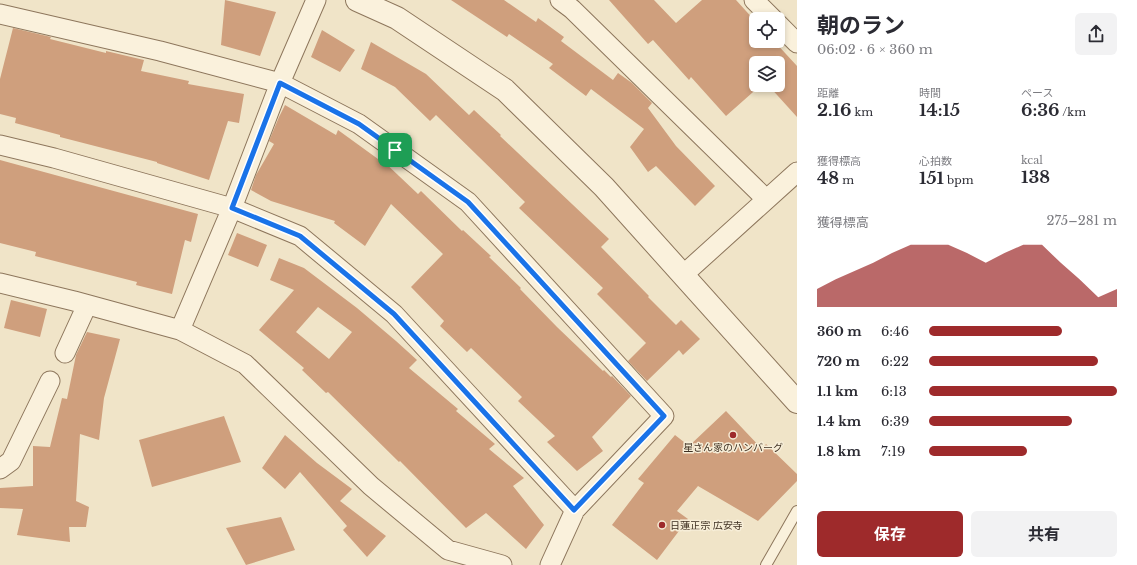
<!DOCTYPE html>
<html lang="ja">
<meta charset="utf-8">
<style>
body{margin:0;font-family:"Libre Baskerville","Noto Sans JP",serif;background:#f2f2f3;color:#2b2b33;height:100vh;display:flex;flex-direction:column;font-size:15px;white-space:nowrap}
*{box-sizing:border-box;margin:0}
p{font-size:13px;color:#7c7c81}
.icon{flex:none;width:22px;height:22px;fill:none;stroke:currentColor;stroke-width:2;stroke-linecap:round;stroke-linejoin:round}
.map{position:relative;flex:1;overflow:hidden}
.details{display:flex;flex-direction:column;background:#fff;width:340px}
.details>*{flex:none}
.buttons{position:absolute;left:749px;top:12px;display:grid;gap:8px}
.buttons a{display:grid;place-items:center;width:36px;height:36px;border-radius:6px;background:#fff;box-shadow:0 2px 6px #0003;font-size:20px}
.pin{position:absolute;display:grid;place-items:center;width:34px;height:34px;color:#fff;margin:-17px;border-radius:8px;box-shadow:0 2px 6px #0006}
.round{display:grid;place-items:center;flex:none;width:42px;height:42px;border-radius:6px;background:#f2f2f3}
.summary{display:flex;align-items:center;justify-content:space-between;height:68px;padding:0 20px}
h1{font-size:22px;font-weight:700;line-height:30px}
.metrics{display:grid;grid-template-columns:repeat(3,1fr);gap:6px;height:68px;padding:4px 20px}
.metrics div{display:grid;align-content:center}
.metrics b{font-size:17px;font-weight:700}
.metrics small{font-size:11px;font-weight:400}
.metrics p{font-size:11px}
.chart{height:112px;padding:8px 20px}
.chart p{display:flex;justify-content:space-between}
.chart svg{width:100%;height:72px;margin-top:4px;fill:#9e2a2b;opacity:.7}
.cta{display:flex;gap:8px;margin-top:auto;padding:8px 20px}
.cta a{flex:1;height:46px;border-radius:6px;background:#9e2a2b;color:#fff;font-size:16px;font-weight:700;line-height:46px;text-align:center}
.cta a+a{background:#f2f2f3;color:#2b2b33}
ul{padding:0 20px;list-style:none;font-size:13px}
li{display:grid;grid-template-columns:64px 48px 1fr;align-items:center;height:30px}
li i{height:10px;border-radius:5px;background:#9e2a2b}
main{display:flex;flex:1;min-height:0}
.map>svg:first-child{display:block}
.building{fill:#cf9f7d;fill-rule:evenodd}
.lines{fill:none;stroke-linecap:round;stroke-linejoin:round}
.service-casing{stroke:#8d765c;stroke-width:12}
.minor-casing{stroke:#8d765c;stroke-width:21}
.tertiary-casing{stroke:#8d765c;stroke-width:24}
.service{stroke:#faf1dc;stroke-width:10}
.minor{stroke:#faf1dc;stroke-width:19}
.tertiary{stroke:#faf1dc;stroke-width:22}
.route-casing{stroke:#fff;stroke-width:8}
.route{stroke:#1a73e8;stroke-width:5}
.poi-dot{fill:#9e2a2b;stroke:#f7eed8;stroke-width:1.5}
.labels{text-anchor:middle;stroke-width:3;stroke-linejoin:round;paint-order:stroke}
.poi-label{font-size:10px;fill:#3d2e20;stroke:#f7eed8}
</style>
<main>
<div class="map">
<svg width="797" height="565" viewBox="0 0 797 565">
<rect width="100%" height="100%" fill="#f0e4c8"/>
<path class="building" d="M225 0 276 12 260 56 221 45Z
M451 0H504L536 22 538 18 564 37 561 41 613 80 618 73 632 83 652 103 648 108 676 146 715 186 695 206 656 166 648 172 630 147 644 129 591 89 586 96 549 68 553 64 509 34 507 37Z
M609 0H654L676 23 702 0H736L756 22V41H774L797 66V117L768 85H778V63H756V85H761L726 116 691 77 689 80 653 40 648 44Z
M13 28 51 37 50 39 106 53V51L144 60 141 71 189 81 188 84 244 94 239 123 228 121 209 180 157 163V162L60 137V135L15 123 16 118 0 114V79Z
M322 30 355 50 340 72 311 57Z
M371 42 426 74 469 115 474 110 501 135 500 136 609 239 601 247 649 296 648 297 676 325 681 320 700 339 683 355 679 350 647 381 628 361 646 343 597 294 603 288 519 208 525 202 436 115 430 121 395 87 361 69Z
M285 105 336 135 338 130 378 159 380 158 418 194 421 191 462 231 463 230 491 256 489 257 521 288 520 289 557 327 603 371 604 370 611 377 612 376 631 396 592 437 603 451 577 471 547 442 555 436 518 401 522 397 471 348 467 352 440 326 444 321 411 287 443 254 391 204 365 246 334 223 335 221 271 201 251 190 256 175 274 144 269 141 279 117Z
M0 160 198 214 191 242 185 240 172 294 136 285 137 282 35 256 36 252 0 243Z
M237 233 267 245 258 267 228 255Z
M279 258 304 268 357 308 396 341 417 360 409 368 458 409 456 411 495 444 489 449 524 478 513 486 544 525 526 549 486 513 466 528 400 461 399 462 328 392 326 393 302 370 304 368 259 330 294 290 270 280ZM318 307 352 332 329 359 296 332Z
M11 300 47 309 40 337 4 328Z
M87 332 120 339 104 398 99 440 80 434 76 501 89 507 86 527H69L70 542 17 535 23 509 0 508V488L33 486V446L50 447 62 398 67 399 76 355Z
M726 411 762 449 766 444 797 474V481L758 521 698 486 677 511 688 519 657 560 612 525 644 483 638 479 675 435 689 446Z
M224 416 241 462 152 487 139 440Z
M285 435 317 463 352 489 340 501 386 536 367 557 343 530 347 526 300 472 285 489 262 468Z
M281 517 295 550 246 565 226 528Z"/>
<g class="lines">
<defs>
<path id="service" d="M766 565 797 511"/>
<path id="minor" d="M560 0 572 9 766 199
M754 0 773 19
M0 14 160 51 280 83 359 124 468 202 664 416 575 510 550 565
M778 24 797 43
M0 145 54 158 232 208 300 236 394 314 575 510
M683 275 797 172
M0 283 74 301 180 330 245 364 371 486 448 550 502 565
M180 330 232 208 280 83 316 0
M65 353 87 305
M0 469 11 461 50 381"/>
<path id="tertiary" d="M357 0 397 18 505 90 604 187 797 402"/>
</defs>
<use href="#service" class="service-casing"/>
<use href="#minor" class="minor-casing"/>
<use href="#tertiary" class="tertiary-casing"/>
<use href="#service" class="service"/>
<use href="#minor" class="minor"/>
<use href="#tertiary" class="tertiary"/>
</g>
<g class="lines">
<defs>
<path id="route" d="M280 83 359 124 468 202 664 416 574 510 394 314 300 236 232 208Z"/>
</defs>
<use href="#route" class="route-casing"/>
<use href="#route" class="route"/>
</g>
<g class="poi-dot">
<circle cx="733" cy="435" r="4"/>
<circle cx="662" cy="525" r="4"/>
</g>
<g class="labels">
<g class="poi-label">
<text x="733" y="451">星さん家のハンバーグ</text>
<text x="670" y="529" text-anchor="start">日蓮正宗 広安寺</text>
</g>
</g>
</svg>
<div class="buttons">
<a><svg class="icon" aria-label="locate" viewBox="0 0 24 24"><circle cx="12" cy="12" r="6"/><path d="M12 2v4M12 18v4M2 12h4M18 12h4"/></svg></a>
<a><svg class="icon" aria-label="layers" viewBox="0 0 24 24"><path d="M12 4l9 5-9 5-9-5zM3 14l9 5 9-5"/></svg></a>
</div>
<div class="pin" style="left:395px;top:150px;background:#1e9e55"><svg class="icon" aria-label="arrive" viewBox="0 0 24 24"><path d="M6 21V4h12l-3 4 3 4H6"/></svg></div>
</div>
<section class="details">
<div class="summary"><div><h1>朝のラン</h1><p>06:02 · 6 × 360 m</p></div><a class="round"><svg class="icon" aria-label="share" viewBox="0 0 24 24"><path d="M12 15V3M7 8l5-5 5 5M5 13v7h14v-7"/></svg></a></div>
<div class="metrics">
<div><p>距離</p><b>2.16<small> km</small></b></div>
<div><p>時間</p><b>14:15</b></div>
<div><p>ペース</p><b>6:36<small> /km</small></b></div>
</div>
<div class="metrics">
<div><p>獲得標高</p><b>48<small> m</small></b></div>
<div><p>心拍数</p><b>151<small> bpm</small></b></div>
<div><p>kcal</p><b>138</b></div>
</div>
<div class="chart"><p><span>獲得標高</span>275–281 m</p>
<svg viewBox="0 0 160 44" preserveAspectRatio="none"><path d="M0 44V33L10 27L20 22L30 17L40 11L50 6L60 6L70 6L80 11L90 17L100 11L110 6L120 6L130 17L140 27L150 38L160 33V44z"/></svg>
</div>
<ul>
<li><b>360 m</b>6:46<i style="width:71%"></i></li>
<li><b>720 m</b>6:22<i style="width:90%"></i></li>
<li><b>1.1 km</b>6:13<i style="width:100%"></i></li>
<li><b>1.4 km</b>6:39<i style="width:76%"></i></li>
<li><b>1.8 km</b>7:19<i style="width:52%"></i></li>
</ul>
<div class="cta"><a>保存</a><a>共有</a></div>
</section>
</main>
